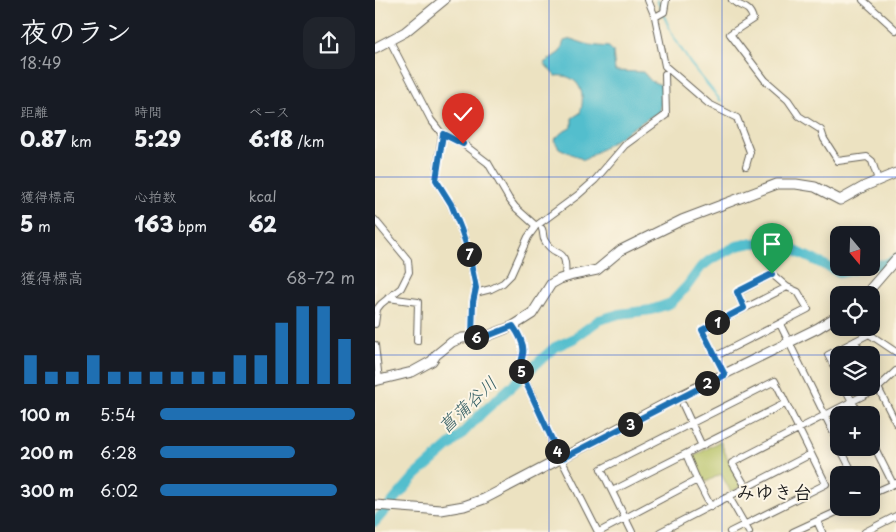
<!DOCTYPE html>
<html lang="ja">
<meta charset="utf-8">
<style>
body{margin:0;font-family:"Playpen Sans","Klee One",sans-serif;background:#20242c;color:#f1f3f6;height:100vh;display:flex;flex-direction:column;font-size:19px;white-space:nowrap}
*{box-sizing:border-box;margin:0}
p{font-size:16px;color:#9ea1a6}
.icon{flex:none;width:28px;height:28px;fill:none;stroke:currentColor;stroke-width:2;stroke-linecap:round;stroke-linejoin:round}
.map{position:relative;flex:1;overflow:hidden}
.drawer{display:flex;flex-direction:column;background:#171b24;width:375px}
.drawer>*{flex:none}
.needle{width:32px;rotate:161deg}
.controls{position:absolute;left:455px;top:226px;display:grid;gap:10px}
.controls a{display:grid;place-items:center;width:50px;height:50px;border-radius:10px;background:#171b24;box-shadow:0 2px 12px #0003;font-size:25px}
.pin{position:absolute;display:grid;place-items:center;width:42px;height:42px;color:#fff;margin:-51px -21px;border-radius:50% 50% 50% 0;rotate:-45deg;box-shadow:0 0 5px #0007}
.pin .icon{rotate:45deg}
.km{position:absolute;width:25px;height:25px;margin:-12px;border-radius:50%;background:#222;color:#fff;font-size:14px;line-height:25px;text-align:center}
.round{display:grid;place-items:center;flex:none;width:52px;height:52px;border-radius:15px;background:#20242c}
.head{display:flex;align-items:center;justify-content:space-between;height:85px;padding:0 20px}
h1{font-size:28px;font-weight:800;line-height:38px}
.metrics{display:grid;grid-template-columns:repeat(3,1fr);gap:8px;height:85px;padding:5px 20px}
.metrics div{display:grid;align-content:center}
.metrics b{font-size:21px;font-weight:800}
.metrics small{font-size:14px;font-weight:400}
.metrics p{font-size:14px}
.chart{height:140px;padding:10px 20px}
.chart p{display:flex;justify-content:space-between}
.chart svg{width:100%;height:90px;margin-top:5px;stroke:#1f6fb2;stroke-width:6}
ul{padding:0 20px;list-style:none;font-size:16px}
li{display:grid;grid-template-columns:80px 60px 1fr;align-items:center;height:38px}
li i{height:12px;border-radius:6px;background:#1f6fb2}
main{display:flex;flex:1;min-height:0}
.map>svg:first-child{display:block}
.green{fill:#b4c062;stroke:#686e3f}
.water{fill:#52becd;stroke:#376d74}
.lines{fill:none;stroke-linecap:round;stroke-linejoin:round}
.stream{stroke:#52becd;stroke-width:2}
.river{stroke:#52becd;stroke-width:10}
.street-casing{stroke:#656156;stroke-width:8}
.secondary-casing{stroke:#656156;stroke-width:11}
.street{stroke:#fff;stroke-width:6}
.secondary{stroke:#fff;stroke-width:9}
.route-casing{stroke:#fff;stroke-width:10}
.route{stroke:#1f6fb2;stroke-width:6}
.grid{fill:none;stroke:#1d4ed8;stroke-width:1;stroke-opacity:0.55}
.labels{text-anchor:middle;stroke-width:4;stroke-linejoin:round;paint-order:stroke}
.water-label{font-size:18px;font-style:italic;fill:#325d63;stroke:#fcf5e5}
.quarter-label{font-size:19px;font-weight:bold;fill:#1c1c1c;stroke:#fcf5e5}
</style>
<main>
<section class="drawer">
<div class="head"><div><h1>夜のラン</h1><p>18:49</p></div><a class="round"><svg class="icon" aria-label="share" viewBox="0 0 24 24"><path d="M12 15V3M7 8l5-5 5 5M5 13v7h14v-7"/></svg></a></div>
<div class="metrics">
<div><p>距離</p><b>0.87<small> km</small></b></div>
<div><p>時間</p><b>5:29</b></div>
<div><p>ペース</p><b>6:18<small> /km</small></b></div>
</div>
<div class="metrics">
<div><p>獲得標高</p><b>5<small> m</small></b></div>
<div><p>心拍数</p><b>163<small> bpm</small></b></div>
<div><p>kcal</p><b>62</b></div>
</div>
<div class="chart"><p><span>獲得標高</span>68–72 m</p>
<svg viewBox="0 0 160 44" preserveAspectRatio="none"><path d="M5 44V30M15 44V38M25 44V38M35 44V30M45 44V38M55 44V38M65 44V38M75 44V38M85 44V38M95 44V38M105 44V30M115 44V30M125 44V14M135 44V6M145 44V6M155 44V22"/></svg>
</div>
<ul>
<li><b>100 m</b>5:54<i style="width:100%"></i></li>
<li><b>200 m</b>6:28<i style="width:69%"></i></li>
<li><b>300 m</b>6:02<i style="width:91%"></i></li>
</ul>
</section>
<div class="map">
<svg width="521" height="532" viewBox="0 0 521 532">
<rect width="100%" height="100%" fill="#fcf5e5"/>
<filter id="ink" filterUnits="userSpaceOnUse"><feTurbulence type="fractalNoise" baseFrequency=".02" numOctaves="2"/><feDisplacementMap in="SourceGraphic" scale="10" xChannelSelector="R" yChannelSelector="G"/><feConvolveMatrix kernelMatrix="1 2 1 2 8 2 1 2 1" color-interpolation-filters="sRGB"/></filter>
<filter id="wash" filterUnits="userSpaceOnUse"><feTurbulence type="fractalNoise" baseFrequency=".0096" numOctaves="4" result="noise"/><feDisplacementMap in="SourceGraphic" scale="20" xChannelSelector="R" yChannelSelector="G"/><feGaussianBlur stdDeviation="1.12" result="paint"/><feColorMatrix in="noise" values="0 0 0 0 0 0 0 0 0 0 0 0 0 0 0 0 0 1.4 0 .05"/><feComposite in="paint" operator="in"/></filter>
<g filter="url(#wash)">
<rect width="100%" height="100%" fill="#ece2c1"/>
<path class="green" d="M345 441 356 466 367 486 356 492 346 474 331 482 316 458Z"/>
<path class="water" d="M196 39 214 45 234 47 238 51 240 71 268 72 276 81 289 86 285 112C258 125 235 145 209 160L184 148 179 140 186 133 197 127V118L205 113C212 93 203 73 180 76L169 63 185 52 189 41Z"/>
<g class="lines">
<path class="stream" d="M282 0 297 34 315 63 346 101"/>
<path class="river" d="M496 265 510 264 521 259
M0 522 40 476 83 438 107 413 180 347 198 339 224 320 244 314 276 310 296 303 312 286 326 267 335 260 362 246 376 243H397L408 245 466 273 485 268"/>
</g>
</g>
<g filter="url(#ink)">
<g class="lines">
<defs>
<path id="street" d="M273 0 280 17 290 66 334 104 362 118 375 152 371 166
M357 0C366 9 374 4 378 19L355 34 390 80 413 100 424 116 446 130 449 139 463 161 492 157 497 161 503 180
M488 0 521 30
M280 17 289 12 291 0
M15 41 56 120 67 134 88 144 113 163 134 199 140 207 161 226
M67 134 61 180 76 205 86 229 94 253 101 288 98 302 97 337
M0 220 33 260 34 272 26 288 6 304 2 309 0 324
M167 229C169 233 167 237 170 241 180 260 193 244 190 277
M100 293 116 289 128 283 136 275 153 237 161 226 203 195 220 180 250 145 291 115 290 74
M13 298 43 302 42 341
M405 324 464 444
M138 326C143 333 150 345 148 354 147 360 145 364 145 370L186 459 223 532
M480 341 487 355
M0 345 4 380
M341 356 433 309 423 292 412 287 397 274 362 293 369 308
M496 374 521 423
M350 375 327 330 412 287
M464 376 453 355 494 334 521 352
M470 388 484 415
M308 405 327 446
M496 440 518 484
M465 448 479 475
M311 454 322 480
M372 489 357 463 503 388 521 371
M237 491 411 403
M496 494 521 483
M354 497 374 532
M442 521 447 532
M224 532 322 480 336 507
M257 532 226 469 400 381 451 484 355 532
M285 532 436 454
M418 532 470 508
M490 532 521 516"/>
<path id="secondary" d="M0 48 30 32 69 0
M490 295 521 259
M0 381 37 372 57 361 61 355 77 342 87 338 110 337 138 326 157 314 176 284 185 279 198 275 222 270 246 250 307 220 402 184H421L440 187 465 200 490 186 521 173
M0 505 66 510 89 506 109 499 303 397 443 328 464 315"/>
</defs>
<use href="#street" class="street-casing"/>
<use href="#secondary" class="secondary-casing"/>
<use href="#street" class="street"/>
<use href="#secondary" class="secondary"/>
</g>
</g>
<g class="lines" filter="url(#ink)">
<defs>
<path id="route" d="M88 144 68 134 61 180 76 204 86 229 94 253 101 288 98 302 97 337H110L138 326C143 333 150 345 148 354 147 360 145 364 145 370L186 459 350 375 327 330 369 308 362 292 397 274"/>
</defs>
<use href="#route" class="route-casing"/>
<use href="#route" class="route"/>
</g>
<path class="grid" d="M174 0V532M347 0V532M0 177H521M0 355H521"/>
<g class="labels">
<g class="water-label">
<text transform="translate(93 405) rotate(-43)" y="6">菖蒲谷川</text>
</g>
<g class="quarter-label">
<text x="399" y="499">みゆき台</text>
</g>
</g>
</svg>
<div class="controls">
<a><svg class="needle" viewBox="-14 -14 28 28"><path d="M0-13l5 13h-10z" fill="#e53935"/><path d="M0 13l5-13h-10z" fill="#9ea1a6"/></svg></a>
<a><svg class="icon" aria-label="locate" viewBox="0 0 24 24"><circle cx="12" cy="12" r="6"/><path d="M12 2v4M12 18v4M2 12h4M18 12h4"/></svg></a>
<a><svg class="icon" aria-label="layers" viewBox="0 0 24 24"><path d="M12 4l9 5-9 5-9-5zM3 14l9 5 9-5"/></svg></a>
<a>+</a>
<a>−</a>
</div>
<div class="pin" style="left:397px;top:274px;background:#1e9e55"><svg class="icon" aria-label="arrive" viewBox="0 0 24 24"><path d="M6 21V4h12l-3 4 3 4H6"/></svg></div>
<div class="pin" style="left:88px;top:144px;background:#d93025"><svg class="icon" aria-label="check" viewBox="0 0 24 24"><path d="M5 12l5 5 9-10"/></svg></div>
<b class="km" style="left:342px;top:322px">1</b>
<b class="km" style="left:332px;top:383px">2</b>
<b class="km" style="left:255px;top:424px">3</b>
<b class="km" style="left:182px;top:451px">4</b>
<b class="km" style="left:146px;top:371px">5</b>
<b class="km" style="left:101px;top:337px">6</b>
<b class="km" style="left:94px;top:254px">7</b>
</div>
</main>
